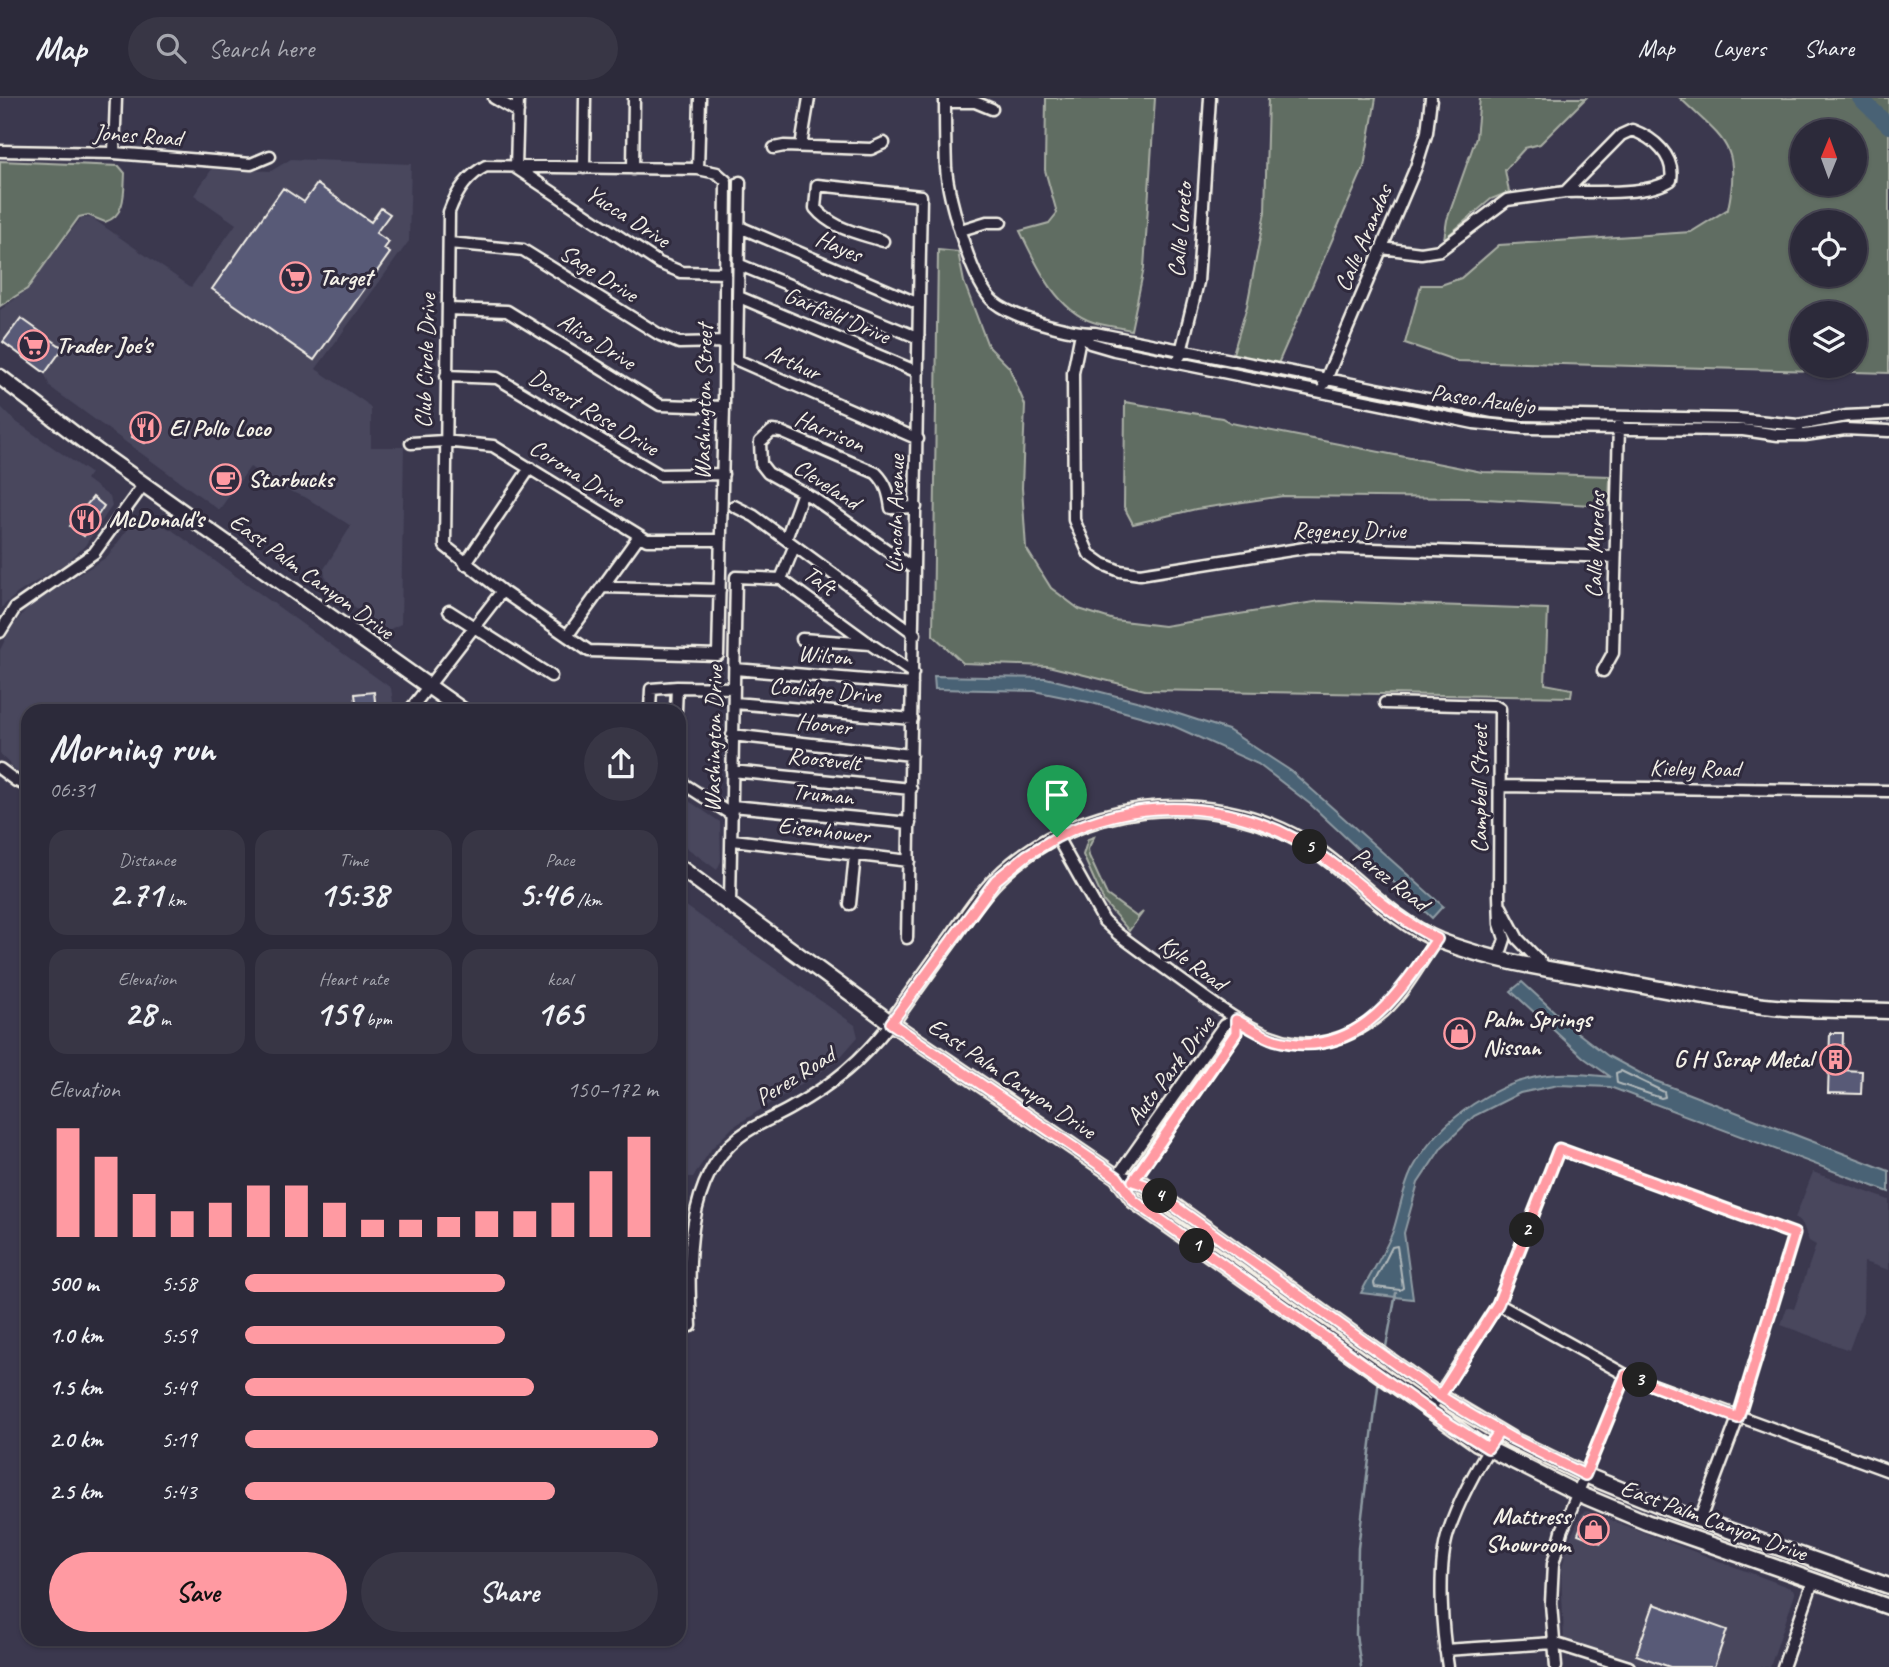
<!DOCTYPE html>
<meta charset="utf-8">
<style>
body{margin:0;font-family:Caveat,sans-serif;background:#383645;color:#f1f3f6;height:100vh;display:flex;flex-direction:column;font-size:26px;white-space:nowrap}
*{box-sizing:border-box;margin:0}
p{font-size:23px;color:#a6a7af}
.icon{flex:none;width:38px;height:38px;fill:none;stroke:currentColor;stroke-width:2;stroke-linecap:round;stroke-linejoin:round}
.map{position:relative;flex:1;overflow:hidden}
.drawer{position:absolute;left:21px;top:606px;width:665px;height:942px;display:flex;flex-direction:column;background:#2c2a3a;border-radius:21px;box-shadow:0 2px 5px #0004,0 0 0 2px #484654}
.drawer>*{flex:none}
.needle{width:46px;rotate:1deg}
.controls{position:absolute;left:1790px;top:21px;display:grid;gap:14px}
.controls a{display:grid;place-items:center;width:77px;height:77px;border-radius:50%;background:#2c2a3a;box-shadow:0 2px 5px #0004,0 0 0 2px #484654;font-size:35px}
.pin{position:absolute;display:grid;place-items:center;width:60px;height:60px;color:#fff;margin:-72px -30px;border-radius:50% 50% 50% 0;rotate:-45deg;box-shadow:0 0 7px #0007}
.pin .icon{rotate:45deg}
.km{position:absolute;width:35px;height:35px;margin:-18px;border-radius:50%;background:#222;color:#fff;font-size:19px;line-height:35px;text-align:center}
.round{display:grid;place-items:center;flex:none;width:74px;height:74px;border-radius:37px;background:#383645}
.headline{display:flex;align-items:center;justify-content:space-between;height:119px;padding:0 28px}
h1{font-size:38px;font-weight:600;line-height:52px}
.stats{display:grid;grid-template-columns:repeat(3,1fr);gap:10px;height:119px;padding:7px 28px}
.stats div{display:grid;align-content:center;border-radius:18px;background:#383645;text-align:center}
.stats b{font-size:35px;font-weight:600}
.stats small{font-size:19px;font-weight:400}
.stats p{font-size:19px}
.chart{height:196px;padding:14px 28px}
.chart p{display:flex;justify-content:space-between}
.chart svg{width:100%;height:126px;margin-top:7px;stroke:#ff9aa2;stroke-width:6}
.action{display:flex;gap:14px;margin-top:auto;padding:14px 28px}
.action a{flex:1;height:80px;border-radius:42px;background:#ff9aa2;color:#111;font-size:28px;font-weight:600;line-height:80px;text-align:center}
.action a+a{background:#383645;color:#f1f3f6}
ul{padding:0 28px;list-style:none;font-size:23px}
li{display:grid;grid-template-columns:112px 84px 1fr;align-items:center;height:52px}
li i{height:18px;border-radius:9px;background:#ff9aa2}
header{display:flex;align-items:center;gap:42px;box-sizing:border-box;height:98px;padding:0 35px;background:#2c2a3a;border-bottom:2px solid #484654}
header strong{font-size:33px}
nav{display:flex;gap:38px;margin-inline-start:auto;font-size:24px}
.search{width:490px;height:63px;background:#383645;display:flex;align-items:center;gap:18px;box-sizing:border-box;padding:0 24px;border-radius:38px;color:#a6a7af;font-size:26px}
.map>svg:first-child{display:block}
.built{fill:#48465d}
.green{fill:#606d62;stroke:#aaafa5;stroke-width:2;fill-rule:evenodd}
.water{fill:#4a6275;stroke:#8e9ba3;stroke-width:2}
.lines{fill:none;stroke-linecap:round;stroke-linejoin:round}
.shore{stroke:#b0b8ba;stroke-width:2}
.stream{stroke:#8e9ba3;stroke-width:2.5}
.river{stroke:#4a6275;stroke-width:16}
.building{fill:#585a77;stroke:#f4f1e8;stroke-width:2}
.street-casing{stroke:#f4f1e8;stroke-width:15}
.secondary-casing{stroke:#f4f1e8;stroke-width:19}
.primary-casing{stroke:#f4f1e8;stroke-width:19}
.street{stroke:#2f2a3d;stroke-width:10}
.secondary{stroke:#2f2a3d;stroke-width:14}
.primary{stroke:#2f2a3d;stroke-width:14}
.route-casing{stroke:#fff;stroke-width:14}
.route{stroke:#ff9aa2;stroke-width:9}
.labels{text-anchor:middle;stroke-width:6;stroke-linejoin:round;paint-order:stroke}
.street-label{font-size:24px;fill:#f4f1e8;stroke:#2f2a3d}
.poi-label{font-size:24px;font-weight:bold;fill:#f4f1e8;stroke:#2f2a3d;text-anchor:start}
</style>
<header>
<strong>Map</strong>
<div class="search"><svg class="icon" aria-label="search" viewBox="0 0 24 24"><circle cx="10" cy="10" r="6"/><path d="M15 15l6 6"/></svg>Search here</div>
<nav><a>Map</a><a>Layers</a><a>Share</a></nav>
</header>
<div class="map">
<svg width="1889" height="1569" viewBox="0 0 1889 1569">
<rect width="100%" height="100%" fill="#3b384e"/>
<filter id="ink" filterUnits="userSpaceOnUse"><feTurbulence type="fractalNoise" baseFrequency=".0143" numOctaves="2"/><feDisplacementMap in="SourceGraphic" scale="14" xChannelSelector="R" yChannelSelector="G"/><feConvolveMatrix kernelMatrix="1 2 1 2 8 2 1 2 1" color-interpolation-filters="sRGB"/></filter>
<g filter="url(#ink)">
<path class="built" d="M291 61 411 66 409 143 316 271 366 305 371 311V349H404L401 526 384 534 335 492 325 478 324 471 351 428 305 399 281 390 250 369 219 412 50 289 45 277 0 243V212L26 193 81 120H92L191 189 236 126 194 97 212 71 271 73Z
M0 308 15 323 90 375 86 381 110 399 112 408 84 449 66 465 18 495 1 510Z
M146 420 172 432 391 590 394 610 391 612H28L27 684 0 656V552L11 530 30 507 107 459 133 424Z
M689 703 720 724 721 763 717 772 679 744V716Z
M679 803 855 927 858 939 836 964 733 1029 712 1050 693 1079H679Z
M1813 1074 1889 1102V1172L1864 1164 1863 1214 1849 1252 1781 1227 1787 1209 1794 1211 1816 1147 1809 1143 1803 1127 1795 1120Z
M1587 1413 1793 1491 1795 1496 1770 1569H1646L1564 1541 1561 1473 1569 1442 1583 1414Z"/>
<path class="green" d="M1046 0H1155L1144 170 1131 232C1119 229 1105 228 1093 224 1056 212 1036 166 1020 133L1049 125 1057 115 1045 72Z
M1268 0H1376L1364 69 1277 268 1232 259 1247 208 1265 114Z
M1480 0H1586L1540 46 1525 50 1505 72 1509 94 1491 101 1444 141 1447 122 1476 40Z
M1680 0H1889V275L1457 263 1405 245 1421 187H1441L1461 180 1499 147 1691 134 1728 111C1742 46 1723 42 1680 0ZM1802 33H1855V86H1802ZM1802 124H1855V177H1802ZM1802 215H1855V268H1802Z
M0 63 119 68 125 75C124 93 126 118 105 124L88 117 79 119 27 191 0 208Z
M938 152 958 154 964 184 988 248 1009 269 1025 307 1022 390 1026 450 1051 490 1079 511 1114 522 1164 528 1320 503 1548 511 1545 586 1572 591 1571 599 1145 592 1048 568 963 565 933 537Z
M1125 304 1222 320 1231 325 1482 374 1610 378 1609 408 1468 400 1283 398 1196 411 1133 426 1124 409Z
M1094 739 1088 751 1089 758 1107 797 1137 819 1143 814 1129 833 1104 804 1083 757 1088 741Z"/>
<path class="water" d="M934 578 1046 580 1148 606 1228 632 1291 673 1443 808 1432 820 1310 706 1258 666 1169 626 1088 604 1034 593 935 591Z
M1522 884 1578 935 1608 958 1653 982 1889 1073V1094L1610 989 1558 987 1520 995 1474 1018 1442 1049 1418 1085 1404 1135 1413 1201 1361 1195C1371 1175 1385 1154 1393 1133 1400 1112 1402 1092 1412 1072 1440 1020 1499 980 1558 976 1576 975 1593 977 1611 979L1584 960 1511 893Z"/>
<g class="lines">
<path class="shore" d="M1621 973 1664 994 1665 999 1661 1000 1617 985 1616 975Z
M1397 1148 1403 1190 1400 1192 1375 1189 1374 1185 1392 1149Z"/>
<path class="stream" d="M1385 1254 1396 1195
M1361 1569 1356 1537 1358 1450 1379 1281"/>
<path class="river" d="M1860 0 1889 28"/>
</g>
<path class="building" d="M317 86 371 124 381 110 390 116 376 135 389 144 384 151 390 155 314 262 212 191 283 90 304 104Z
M21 220 63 250 45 275 3 244Z
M151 318 160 324 145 345 132 339 144 319 148 321Z
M93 399 104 408 84 438 70 428Z
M374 594 376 612H357L355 596Z
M1830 935H1843L1842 972 1862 973 1861 996 1828 995Z
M1585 1418 1608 1428 1601 1445 1578 1436Z
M1654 1506 1727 1532 1714 1569H1670L1636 1557Z"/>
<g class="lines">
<defs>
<path id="street" d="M494 0 518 14
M518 0 516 70 659 165 681 174 726 175
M945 0C945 23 945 47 946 70 948 100 972 186 994 204 1013 220 1071 235 1095 235L1493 314 1525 317 1737 321 1798 327 1846 318 1889 316
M945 4H975L992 11
M1632 32C1654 40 1675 58 1671 82 1647 98 1594 93 1565 94L1621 37Z
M801 48 809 0
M774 50 784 48 871 51 884 45
M0 53 114 55 251 66 270 58
M114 55 116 0
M486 68 698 71 717 75 726 83 724 309 718 557 589 553 502 493 445 448 449 114C456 95 468 77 486 68Z
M584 70 585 0
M633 71 634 0
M698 71 700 0
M740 84 737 262 918 341
M742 130 919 206
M961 132 987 124H1001
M883 143C859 135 832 131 815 110L817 87 921 98 907 840
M449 145 523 152 660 237 679 245 724 244
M1382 150 1421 155 1440 152 1507 102 1565 94
M740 167 919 240
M739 199 918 274
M448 211 507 213 660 307 724 309
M1081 235 1090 245 1114 252 1474 325 1524 330 1743 332 1778 337H1805L1845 331 1889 333
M1081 235 1073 275 1074 422 1089 456 1103 466 1120 473 1140 476 1311 449 1615 459
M1180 258 1198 184 1210 0
M446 278 497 280 660 377 723 376
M1324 286 1416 69 1427 34 1431 0
M411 345 444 343 493 348 647 442H721
M734 408 754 418 915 536
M786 441 803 394
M465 466 530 370
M914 471 813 400 768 375 761 366 760 344 772 333 781 334 876 375C887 386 889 396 891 410L916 409
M781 481 794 449
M603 489 720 492
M449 513 551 578
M0 534 15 510 94 455 144 386
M567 538 639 438
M802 541 870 546 913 575
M735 571 912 586
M1603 573 1613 555 1619 327
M735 605 912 621
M1385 605 1495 608 1500 611 1499 797 1500 826 1505 841 1498 862
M410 612 502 493
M650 612 651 591 677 589
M676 612 677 589 734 590
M732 637 911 657
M0 671 16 683 28 688
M732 673 911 691
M679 683 732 717
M1501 688 1889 693
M732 708 910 725
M1057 739 1104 823 1118 836C1143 855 1170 874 1196 893 1256 937 1309 972 1378 918 1403 899 1419 866 1437 841
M733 742 909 763
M730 804 736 479 781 481 870 546
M850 806 855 757
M1501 809 1518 841 1547 871
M1117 1079 1224 927 1236 922V935L1130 1087
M1498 1206 1626 1277 1889 1373
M691 1228C688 1166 685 1081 739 1039 754 1027 774 1020 791 1010 836 984 859 965 891 925
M1429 1313 1498 1206 1559 1051 1794 1136 1738 1320 1700 1421
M1445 1552 1553 1545 1629 1569
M1448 1569C1442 1532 1437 1470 1448 1435 1459 1401 1480 1364 1499 1334
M1556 1569 1551 1505 1553 1466 1562 1433 1626 1277
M1783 1569 1813 1483"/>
<path id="secondary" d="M891 925C912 895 933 866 954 837 967 818 980 798 996 782 1075 702 1205 688 1302 743 1351 772 1387 821 1440 843 1492 863 1546 871 1601 880 1655 890 1709 901 1764 908 1805 913 1847 911 1889 913"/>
<path id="primary" d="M0 279 98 354 462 612
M679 769 891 925 1117 1079 1145 1087 1439 1298 1511 1341 1585 1377 1674 1413 1889 1488
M1117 1079 1134 1103 1477 1345 1577 1395 1646 1424 1889 1509"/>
</defs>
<use href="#street" class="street-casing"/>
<use href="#secondary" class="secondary-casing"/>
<use href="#primary" class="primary-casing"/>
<use href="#street" class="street"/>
<use href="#secondary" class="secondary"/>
<use href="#primary" class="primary"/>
</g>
</g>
<g class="lines" filter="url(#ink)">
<defs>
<path id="route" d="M1057 739 1027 757 996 782 891 925 1107 1072 1117 1079 1134 1103 1429 1313 1488 1350 1499 1334 1440 1298 1498 1206 1559 1051 1794 1136 1738 1320 1626 1277 1585 1377 1511 1340C1487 1326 1463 1313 1440 1298L1145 1087 1133 1083 1236 935V922C1248 928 1262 938 1275 942 1356 964 1397 898 1437 841 1396 821 1366 790 1329 763 1250 703 1145 694 1057 739"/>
</defs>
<use href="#route" class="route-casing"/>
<use href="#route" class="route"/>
</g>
<defs>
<symbol id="supermarket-ring" viewBox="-11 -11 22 22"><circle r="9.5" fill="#2f2a3d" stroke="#ff9aa2" stroke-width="1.5"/><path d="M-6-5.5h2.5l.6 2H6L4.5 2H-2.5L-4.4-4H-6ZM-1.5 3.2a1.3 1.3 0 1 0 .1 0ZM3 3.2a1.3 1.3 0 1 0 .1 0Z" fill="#ff9aa2"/></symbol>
<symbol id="restaurant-ring" viewBox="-11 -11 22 22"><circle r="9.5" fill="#2f2a3d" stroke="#ff9aa2" stroke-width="1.5"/><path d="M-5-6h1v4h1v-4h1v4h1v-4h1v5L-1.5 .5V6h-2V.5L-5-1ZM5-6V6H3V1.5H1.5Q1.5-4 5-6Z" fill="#ff9aa2"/></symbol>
<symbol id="cafe-ring" viewBox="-11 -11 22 22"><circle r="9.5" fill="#2f2a3d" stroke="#ff9aa2" stroke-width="1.5"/><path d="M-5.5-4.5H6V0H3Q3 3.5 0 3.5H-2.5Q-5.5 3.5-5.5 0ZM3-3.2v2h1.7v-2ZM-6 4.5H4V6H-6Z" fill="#ff9aa2"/></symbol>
<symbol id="shop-ring" viewBox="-11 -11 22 22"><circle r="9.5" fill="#2f2a3d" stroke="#ff9aa2" stroke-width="1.5"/><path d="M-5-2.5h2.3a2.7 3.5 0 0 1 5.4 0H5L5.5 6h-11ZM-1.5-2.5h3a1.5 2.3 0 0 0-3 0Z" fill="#ff9aa2"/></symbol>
<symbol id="building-ring" viewBox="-11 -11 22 22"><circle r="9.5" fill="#2f2a3d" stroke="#ff9aa2" stroke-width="1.5"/><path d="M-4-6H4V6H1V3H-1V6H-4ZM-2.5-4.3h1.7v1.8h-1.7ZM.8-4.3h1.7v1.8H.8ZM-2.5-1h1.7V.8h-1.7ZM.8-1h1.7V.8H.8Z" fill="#ff9aa2"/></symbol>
</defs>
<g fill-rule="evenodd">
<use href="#supermarket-ring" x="278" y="162" width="35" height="35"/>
<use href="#supermarket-ring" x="16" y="230" width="35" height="35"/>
<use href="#restaurant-ring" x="128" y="312" width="35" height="35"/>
<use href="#cafe-ring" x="208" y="364" width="35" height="35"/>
<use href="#restaurant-ring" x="68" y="404" width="35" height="35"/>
<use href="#shop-ring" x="1442" y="918" width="35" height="35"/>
<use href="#building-ring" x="1818" y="944" width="35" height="35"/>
<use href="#shop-ring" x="1576" y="1414" width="35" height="35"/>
</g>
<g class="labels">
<g class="street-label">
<text transform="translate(138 37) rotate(4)" y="8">Jones Road</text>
<text transform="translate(628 118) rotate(33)" y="8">Yucca Drive</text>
<text transform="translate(1180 132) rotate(-85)" y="8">Calle Loreto</text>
<text transform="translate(1363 140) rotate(-67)" y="8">Calle Arandas</text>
<text transform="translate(839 148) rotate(23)" y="8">Hayes</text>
<text transform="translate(599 175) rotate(32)" y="8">Sage Drive</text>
<text transform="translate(837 217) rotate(23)" y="8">Garfield Drive</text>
<text transform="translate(597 243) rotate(32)" y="8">Aliso Drive</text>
<text transform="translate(425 263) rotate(-88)" y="8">Club Circle Drive</text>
<text transform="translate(793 264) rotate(24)" y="8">Arthur</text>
<text transform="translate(1483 301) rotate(8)" y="8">Paseo Azulejo</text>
<text transform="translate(703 304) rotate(-89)" y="8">Washington Street</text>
<text transform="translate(594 314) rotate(31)" y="8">Desert Rose Drive</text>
<text transform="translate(830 333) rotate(23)" y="8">Harrison</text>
<text transform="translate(577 375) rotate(32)" y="8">Corona Drive</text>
<text transform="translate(827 386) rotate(33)" y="8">Cleveland</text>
<text transform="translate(895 416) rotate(-89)" y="8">Lincoln Avenue</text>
<text x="1349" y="440">Regency Drive</text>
<text transform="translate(1595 447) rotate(-88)" y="8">Calle Morelos</text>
<text transform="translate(312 478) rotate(36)" y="8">East Palm Canyon Drive</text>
<text transform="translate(820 482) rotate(36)" y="8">Taft</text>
<text transform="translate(825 557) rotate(5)" y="8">Wilson</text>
<text transform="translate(825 592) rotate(5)" y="8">Coolidge Drive</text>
<text transform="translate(824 626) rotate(7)" y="8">Hoover</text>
<text transform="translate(713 641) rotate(-89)" y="8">Washington Drive</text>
<text transform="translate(824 661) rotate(6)" y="8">Roosevelt</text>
<text transform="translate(1695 670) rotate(1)" y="8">Kieley Road</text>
<text transform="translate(1479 691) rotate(-90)" y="8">Campbell Street</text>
<text transform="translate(823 696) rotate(6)" y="8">Truman</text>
<text transform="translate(824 732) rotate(7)" y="8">Eisenhower</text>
<text transform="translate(1391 781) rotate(38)" y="8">Perez Road</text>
<text transform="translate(1193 865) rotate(36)" y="8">Kyle Road</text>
<text transform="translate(1170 972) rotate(-53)" y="8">Auto Park Drive</text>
<text transform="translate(795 978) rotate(-32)" y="8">Perez Road</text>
<text transform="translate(1012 980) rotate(34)" y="8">East Palm Canyon Drive</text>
<text transform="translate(1714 1422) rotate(20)" y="8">East Palm Canyon Drive</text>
</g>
<g class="poi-label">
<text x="319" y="187">Target</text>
<text x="56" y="255">Trader Joe's</text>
<text x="169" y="338">El Pollo Loco</text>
<text x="248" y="389">Starbucks</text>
<text x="109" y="429">McDonald's</text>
<text x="1483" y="929">Palm Springs<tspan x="1483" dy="28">Nissan</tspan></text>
<text x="1813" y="969" text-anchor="end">G H Scrap Metal</text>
<text x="1570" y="1426" text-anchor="end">Mattress<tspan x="1570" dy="28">Showroom</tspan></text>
</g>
</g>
</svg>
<div class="controls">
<a><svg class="needle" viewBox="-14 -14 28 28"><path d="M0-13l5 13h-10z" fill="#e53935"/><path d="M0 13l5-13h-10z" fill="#a6a7af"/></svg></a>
<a><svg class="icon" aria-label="locate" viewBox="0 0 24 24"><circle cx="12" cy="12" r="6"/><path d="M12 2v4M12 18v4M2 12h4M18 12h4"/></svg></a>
<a><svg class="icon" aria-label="layers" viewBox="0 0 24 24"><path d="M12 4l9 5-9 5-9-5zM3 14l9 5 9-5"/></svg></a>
</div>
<div class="pin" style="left:1057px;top:739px;background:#1e9e55"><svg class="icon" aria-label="arrive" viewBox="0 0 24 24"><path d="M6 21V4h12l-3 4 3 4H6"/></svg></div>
<b class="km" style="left:1197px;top:1148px">1</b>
<b class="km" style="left:1527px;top:1132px">2</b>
<b class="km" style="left:1640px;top:1282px">3</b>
<b class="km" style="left:1160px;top:1098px">4</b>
<b class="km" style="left:1310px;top:749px">5</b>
<section class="drawer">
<div class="headline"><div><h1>Morning run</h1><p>06:31</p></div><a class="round"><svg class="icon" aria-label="share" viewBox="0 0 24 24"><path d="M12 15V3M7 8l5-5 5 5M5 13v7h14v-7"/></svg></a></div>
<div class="stats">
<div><p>Distance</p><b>2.71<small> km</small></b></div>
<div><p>Time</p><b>15:38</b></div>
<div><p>Pace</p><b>5:46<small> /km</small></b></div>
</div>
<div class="stats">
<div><p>Elevation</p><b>28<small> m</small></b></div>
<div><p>Heart rate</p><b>159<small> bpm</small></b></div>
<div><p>kcal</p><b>165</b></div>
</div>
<div class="chart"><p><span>Elevation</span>150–172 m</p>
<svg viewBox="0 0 160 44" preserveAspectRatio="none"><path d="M5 44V6M15 44V16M25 44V29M35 44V35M45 44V32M55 44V26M65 44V26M75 44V32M85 44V38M95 44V38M105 44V37M115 44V35M125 44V35M135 44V32M145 44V21M155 44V9"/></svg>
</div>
<ul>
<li><b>500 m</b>5:58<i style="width:63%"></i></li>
<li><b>1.0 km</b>5:59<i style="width:63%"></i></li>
<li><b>1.5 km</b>5:49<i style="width:70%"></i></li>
<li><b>2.0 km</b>5:19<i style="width:100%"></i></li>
<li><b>2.5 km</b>5:43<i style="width:75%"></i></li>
</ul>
<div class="action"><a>Save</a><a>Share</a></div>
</section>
</div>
